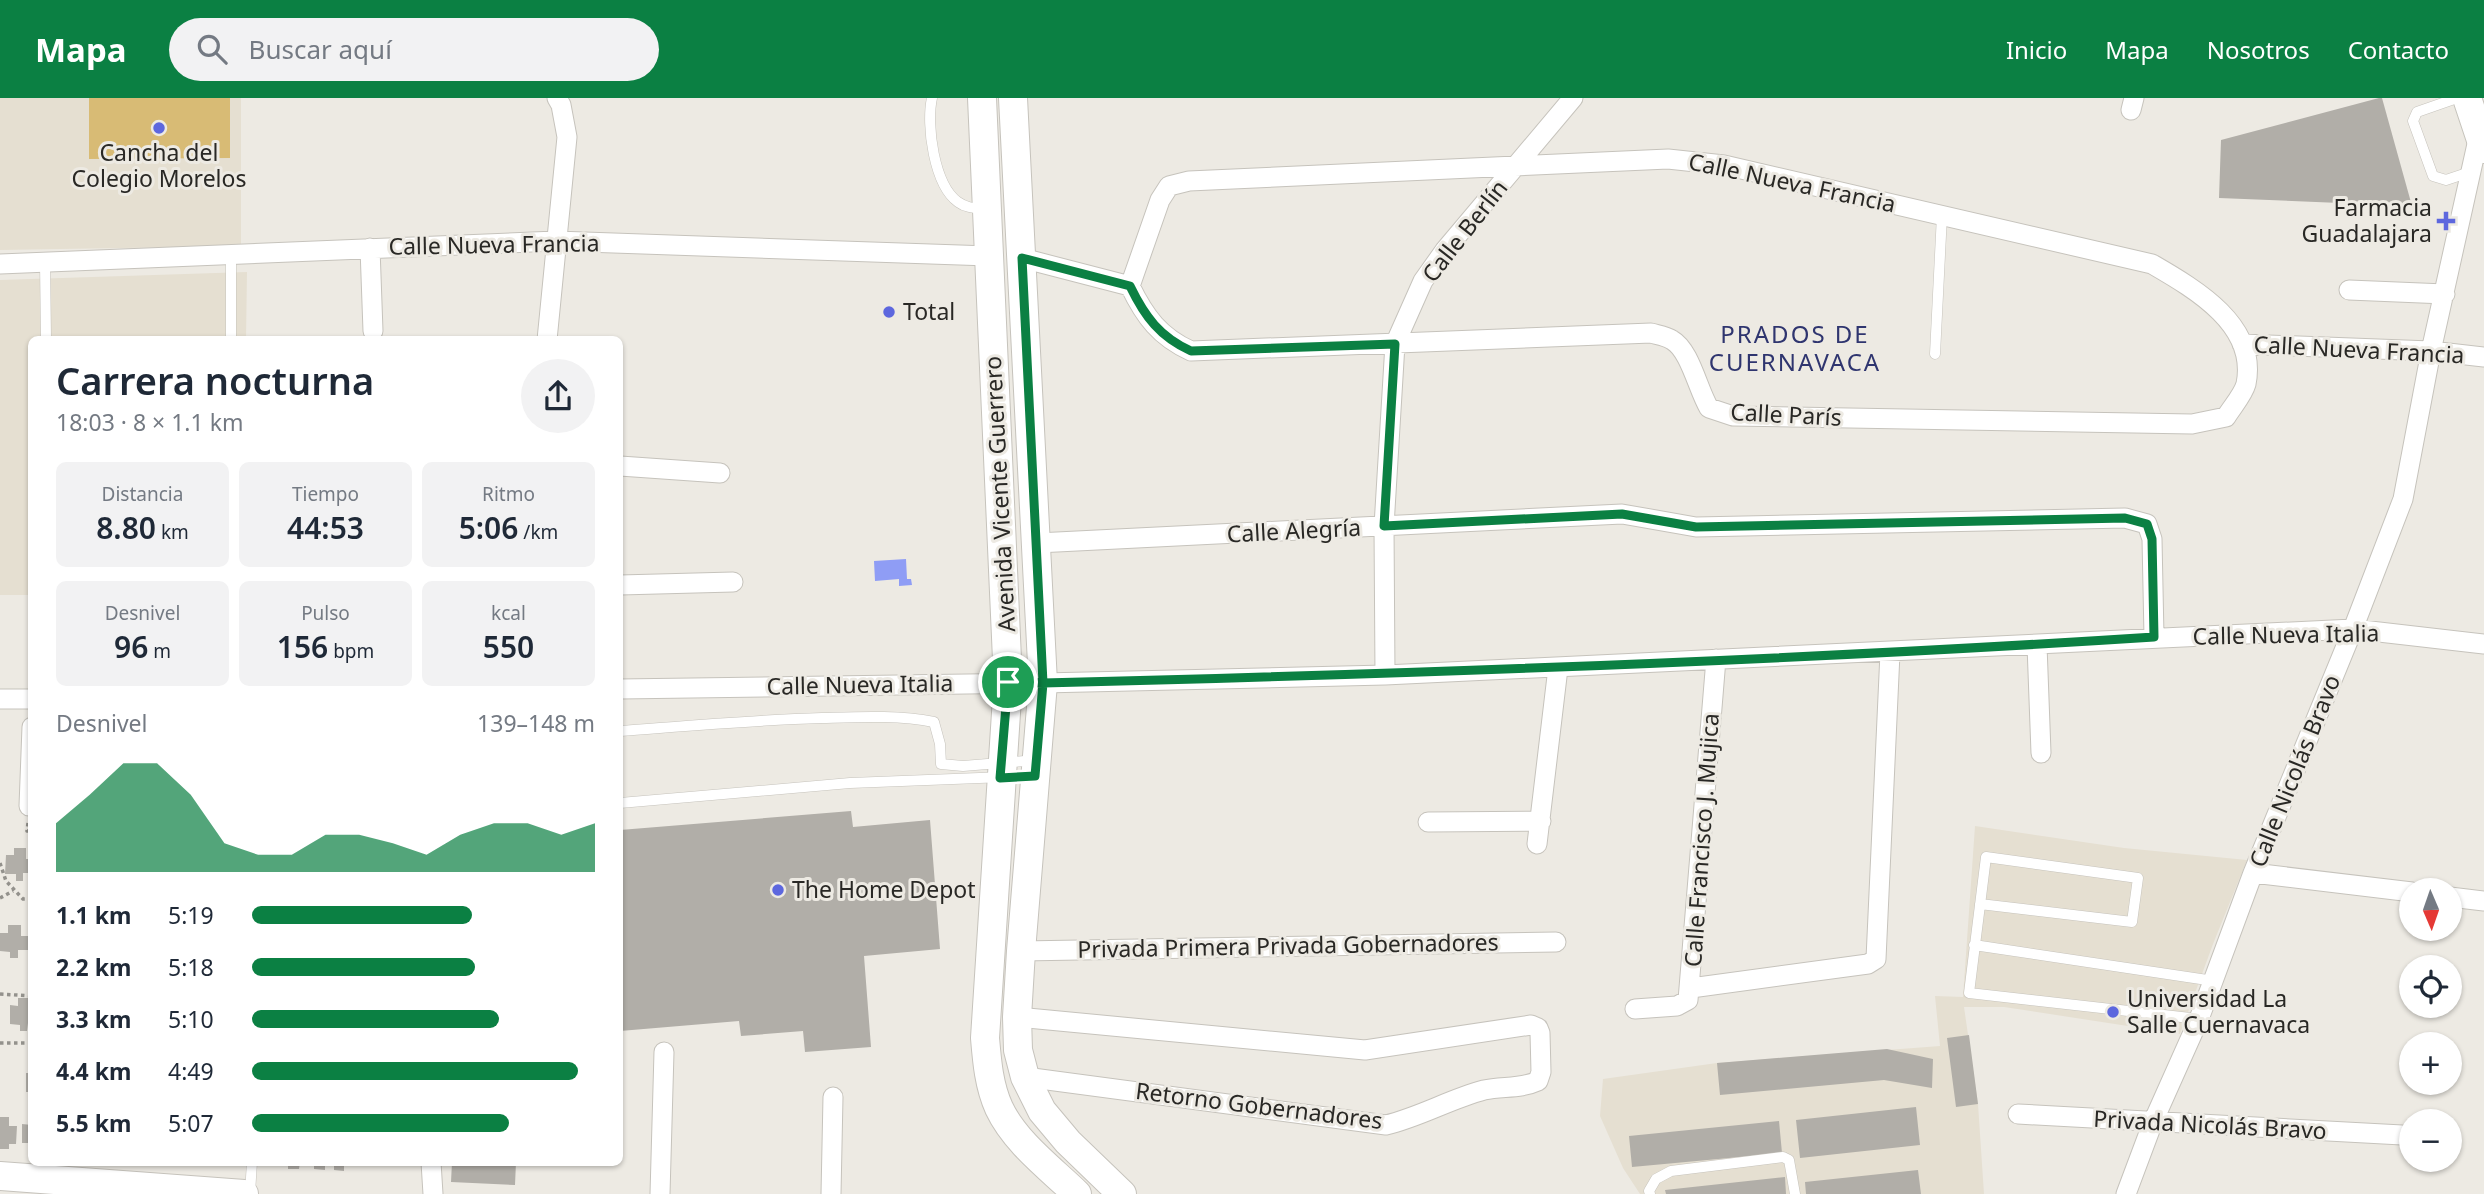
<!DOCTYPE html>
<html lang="es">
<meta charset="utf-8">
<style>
body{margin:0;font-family:"Noto Sans",sans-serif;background:#f2f2f3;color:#1f2937;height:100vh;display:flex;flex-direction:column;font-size:26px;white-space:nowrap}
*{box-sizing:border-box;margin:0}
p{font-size:23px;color:#747a83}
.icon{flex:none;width:38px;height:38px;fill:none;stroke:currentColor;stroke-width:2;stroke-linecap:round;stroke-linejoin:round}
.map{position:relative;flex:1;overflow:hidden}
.panel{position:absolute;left:28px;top:238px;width:595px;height:830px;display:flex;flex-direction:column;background:#fff;border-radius:10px;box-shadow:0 2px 5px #0004}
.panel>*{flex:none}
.needle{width:46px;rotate:178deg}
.fabs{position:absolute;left:2399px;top:780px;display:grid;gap:14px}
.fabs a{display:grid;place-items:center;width:63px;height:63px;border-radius:50%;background:#fff;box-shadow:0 2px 5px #0004;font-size:35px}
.pin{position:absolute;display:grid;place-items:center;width:60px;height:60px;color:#fff;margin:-30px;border:4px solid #fff;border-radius:50%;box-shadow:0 2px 7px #0007}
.round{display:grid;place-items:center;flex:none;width:74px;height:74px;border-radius:37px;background:#f2f2f3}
.overview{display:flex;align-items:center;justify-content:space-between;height:119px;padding:0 28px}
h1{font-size:38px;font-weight:600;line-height:52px}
.stats{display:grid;grid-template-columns:repeat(3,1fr);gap:10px;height:119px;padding:7px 28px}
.stats div{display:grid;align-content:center;border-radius:10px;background:#f2f2f3;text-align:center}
.stats b{font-size:30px;font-weight:600}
.stats small{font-size:19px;font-weight:400}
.stats p{font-size:19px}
.chart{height:196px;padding:14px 28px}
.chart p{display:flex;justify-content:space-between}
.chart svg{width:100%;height:126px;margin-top:7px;fill:#0b8043;opacity:.7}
ul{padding:0 28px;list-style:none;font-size:23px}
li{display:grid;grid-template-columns:112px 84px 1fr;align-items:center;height:52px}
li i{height:18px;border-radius:9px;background:#0b8043}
header{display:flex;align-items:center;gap:42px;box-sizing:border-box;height:98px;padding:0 35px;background:#0b8043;color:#fff}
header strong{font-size:33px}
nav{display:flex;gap:38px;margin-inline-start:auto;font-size:24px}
.search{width:490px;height:63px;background:#f2f2f3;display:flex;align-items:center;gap:18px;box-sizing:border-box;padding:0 24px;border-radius:38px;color:#747a83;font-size:26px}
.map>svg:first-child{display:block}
.built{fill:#e5dfd1}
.park{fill:#d8bb75}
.water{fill:#8f9df5}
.building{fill:#b1aea8}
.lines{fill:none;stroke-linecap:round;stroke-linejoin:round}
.service-casing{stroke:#c6c3bc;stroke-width:11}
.minor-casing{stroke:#c6c3bc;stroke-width:21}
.secondary-casing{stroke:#c6c3bc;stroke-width:30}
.path{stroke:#93918c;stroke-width:3.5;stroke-dasharray:3.5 3.5;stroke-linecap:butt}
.service{stroke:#fff;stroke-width:10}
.minor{stroke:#fff;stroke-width:19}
.secondary{stroke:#fff;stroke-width:28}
.route-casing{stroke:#fff;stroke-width:14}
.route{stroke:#0b8043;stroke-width:9}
.poi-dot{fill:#5d67de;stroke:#edeae3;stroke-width:2.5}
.labels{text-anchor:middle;stroke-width:6;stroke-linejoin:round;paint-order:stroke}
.poi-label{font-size:23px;fill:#292825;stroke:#edeae3;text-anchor:start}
.street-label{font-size:23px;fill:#292825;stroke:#edeae3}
.neighbourhood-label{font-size:24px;letter-spacing:2px;fill:#2f356f;stroke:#edeae3}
</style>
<header>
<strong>Mapa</strong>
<div class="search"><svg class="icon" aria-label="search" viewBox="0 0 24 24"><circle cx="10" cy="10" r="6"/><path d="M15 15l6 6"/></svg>Buscar aquí</div>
<nav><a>Inicio</a><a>Mapa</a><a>Nosotros</a><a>Contacto</a></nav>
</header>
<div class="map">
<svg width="2484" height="1096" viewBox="0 0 2484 1096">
<rect width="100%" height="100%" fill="#edeae3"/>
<path class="built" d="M0 0H241V148L0 152Z
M247 174 246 241 32 242 31 497H0V182Z
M1975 728 2124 750 2247 762 2213 846 2180 936 2004 909H1964L1978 1006 1984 1096H1640L1623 1070 1600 1018 1603 981 1717 965 1940 948 1935 898 1963 899Z"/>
<path class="park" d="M89 0H230V60L89 61Z"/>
<path class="water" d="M906 461 907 481H911L912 487 899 488V481L875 483 874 463Z"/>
<path class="building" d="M2379 0H2382L2412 108 2219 100 2221 42Z
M851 713 853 729 930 722 940 851 864 858 871 949 805 954 803 933 741 938 739 923 620 933V732Z
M14 750H26V761H32V775H23V783H16V776H5L6 757H14Z
M8 827H21V838H28V828H32V862H28V852H18V860H10V854L0 853V835H8Z
M18 900H30L32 925H28L27 933H20V927L10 926V907L18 908Z
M1969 937 1978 1006 1956 1009 1947 940Z
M1887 951 1933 961 1932 990 1884 982 1720 997 1717 965Z
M26 975H32V994H26Z
M1916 1009 1920 1047 1800 1060 1796 1022Z
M0 1019H9V1028H17L16 1046H9V1051H0Z
M1779 1023 1782 1055 1632 1069 1629 1038Z
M22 1026 32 1027V1045H22Z
M288 1064H300L299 1071H288Z
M314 1064H325V1072L314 1071Z
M334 1064H351V1067H344V1073L334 1072Z
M452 1064H516L515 1087 451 1084Z
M1918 1072 1921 1096H1806L1805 1084Z
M1785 1079 1786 1096H1666L1665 1092Z"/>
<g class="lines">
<defs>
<path id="service" d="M932 0C926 27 934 87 958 104 966 110 975 110 985 111
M2457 0 2417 14 2413 23 2433 78 2446 82 2470 74
M45 164 46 242
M231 242V156
M1935 256 1942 117
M620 633C687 628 754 622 822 620 859 619 898 617 934 624L940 646 941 666 963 668 1036 662
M620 705 850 685 1034 678
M1980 806 2132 824 2138 780 1986 759 1969 895 2199 921
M1974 847 2214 883
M250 1095 252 1064
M1650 1096 1649 1093 1656 1081 1671 1073 1783 1059 1789 1062 1795 1096"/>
<path id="minor" d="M2131 12 2134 0
M1668 61 1724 67 2152 166C2195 191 2258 227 2246 286 2243 297 2232 309 2226 319L2192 326 1733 318 1709 310C1698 292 1690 252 1672 242 1666 238 1658 237 1651 235L1191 253C1160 239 1145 219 1130 188L1160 102 1169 88 1189 83Z
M370 150 373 233
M1022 160 1130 188
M0 166 556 143 989 158
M2349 192 2445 196
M547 242 567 39 561 7 557 0
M2242 246 2431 253 2484 259
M620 368 720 375
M1037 445 1622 416 1696 429 2125 420 2147 426 2152 441 2154 539
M620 487 733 484
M2037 547 2041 655
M1385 577 1384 428 1395 246 1423 183 1445 152 1573 0
M620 591 1043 585 1385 577 2353 531 2484 546
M0 601H32
M29 708 32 629
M1428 724 1541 723
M1537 746 1558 570
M2253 775 2412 794
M2450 799 2484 803
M1021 853 1556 844
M1691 890 1868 866 1876 861 1890 555
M1635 911 1677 908 1688 902 1716 561
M1017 919 1365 952 1531 927 1538 930 1540 935 1541 974 1538 983C1521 991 1502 988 1484 992 1450 1001 1420 1019 1386 1027L1025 979
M2018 1016 2402 1037
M431 1064 433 1096
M660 1096 664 954
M831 1096 833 999
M2126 1096 2153 1024 2199 921 2253 775 2353 531 2403 401 2431 253 2479 37"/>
<path id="secondary" d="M982 0 1008 584 985 940C987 964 989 988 999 1010 1015 1044 1050 1070 1077 1096
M1013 0 1043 585 1021 853 1017 919 1018 952 1025 979 1042 1013 1068 1044 1122 1096
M2467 0 2484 51
M0 1078 244 1096"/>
</defs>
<use href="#service" class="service-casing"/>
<use href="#minor" class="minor-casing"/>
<use href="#secondary" class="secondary-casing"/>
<path class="path" d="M28 725 27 733H32
M0 765 6 783 23 801H32
M0 800 13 793
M0 896 32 898
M0 945H32"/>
<use href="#service" class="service"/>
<use href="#minor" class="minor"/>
<use href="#secondary" class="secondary"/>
</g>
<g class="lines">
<defs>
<path id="route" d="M1008 584 1000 680 1035 678 1043 585C1414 576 1784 563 2154 539L2152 441 2147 426 2125 420 1696 429 1622 416 1384 428 1395 246 1191 253C1160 239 1145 219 1130 188L1022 160 1043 585 1008 584"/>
</defs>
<use href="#route" class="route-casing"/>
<use href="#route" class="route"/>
</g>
<g class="poi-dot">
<circle cx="159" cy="30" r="7"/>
<path d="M2442.5 112.5h7v7h7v7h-7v7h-7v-7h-7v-7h7z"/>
<circle cx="889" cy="214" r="7"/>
<circle cx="778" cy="792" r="7"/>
<circle cx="2113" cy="914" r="7"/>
</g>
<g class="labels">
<g class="poi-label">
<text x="159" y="63" text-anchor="middle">Cancha del<tspan x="159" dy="26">Colegio Morelos</tspan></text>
<text x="2432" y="118" text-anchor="end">Farmacia<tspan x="2432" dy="26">Guadalajara</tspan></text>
<text x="903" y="222">Total</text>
<text x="792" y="800">The Home Depot</text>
<text x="2127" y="909">Universidad La<tspan x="2127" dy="26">Salle Cuernavaca</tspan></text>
</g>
<g class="street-label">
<text transform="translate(1792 85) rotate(12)" y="8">Calle Nueva Francia</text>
<text transform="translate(1465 133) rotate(-52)" y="8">Calle Berlín</text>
<text transform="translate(494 147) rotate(-1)" y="8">Calle Nueva Francia</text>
<text transform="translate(2359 252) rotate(3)" y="8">Calle Nueva Francia</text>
<text transform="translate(1786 317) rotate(3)" y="8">Calle París</text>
<text transform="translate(1000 396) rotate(-93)" y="8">Avenida Vicente Guerrero</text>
<text transform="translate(1294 433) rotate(-3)" y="8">Calle Alegría</text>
<text transform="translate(2286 537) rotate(-1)" y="8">Calle Nueva Italia</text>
<text transform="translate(860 587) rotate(-1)" y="8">Calle Nueva Italia</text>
<text transform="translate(2295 673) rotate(-68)" y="8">Calle Nicolás Bravo</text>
<text transform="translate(1702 742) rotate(-86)" y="8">Calle Francisco J. Mujica</text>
<text transform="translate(1288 848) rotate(-1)" y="8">Privada Primera Privada Gobernadores</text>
<text transform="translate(1259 1008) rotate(7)" y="8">Retorno Gobernadores</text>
<text transform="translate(2210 1027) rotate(3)" y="8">Privada Nicolás Bravo</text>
</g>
<g class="neighbourhood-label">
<text x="1795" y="245">PRADOS DE<tspan x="1795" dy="28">CUERNAVACA</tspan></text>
</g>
</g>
</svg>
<div class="fabs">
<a><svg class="needle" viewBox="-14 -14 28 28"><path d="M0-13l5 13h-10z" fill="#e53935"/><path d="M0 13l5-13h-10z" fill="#747a83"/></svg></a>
<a><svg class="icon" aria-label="locate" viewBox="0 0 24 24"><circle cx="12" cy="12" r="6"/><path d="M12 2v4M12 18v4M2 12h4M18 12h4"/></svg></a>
<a>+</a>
<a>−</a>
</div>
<div class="pin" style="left:1008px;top:584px;background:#1e9e55"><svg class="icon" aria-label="arrive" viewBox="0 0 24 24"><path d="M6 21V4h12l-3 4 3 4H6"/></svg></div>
<section class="panel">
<div class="overview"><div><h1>Carrera nocturna</h1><p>18:03 · 8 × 1.1 km</p></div><a class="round"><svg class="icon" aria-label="share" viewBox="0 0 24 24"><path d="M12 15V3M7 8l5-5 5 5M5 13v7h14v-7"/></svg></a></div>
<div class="stats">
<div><p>Distancia</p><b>8.80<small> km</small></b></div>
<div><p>Tiempo</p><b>44:53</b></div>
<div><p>Ritmo</p><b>5:06<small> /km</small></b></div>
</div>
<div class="stats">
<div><p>Desnivel</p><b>96<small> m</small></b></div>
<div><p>Pulso</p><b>156<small> bpm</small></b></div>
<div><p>kcal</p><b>550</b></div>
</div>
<div class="chart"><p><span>Desnivel</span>139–148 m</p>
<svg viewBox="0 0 160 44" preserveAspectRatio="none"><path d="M0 44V27L10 17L20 6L30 6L40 17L50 34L60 38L70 38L80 31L90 31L100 34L110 38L120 31L130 27L140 27L150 31L160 27V44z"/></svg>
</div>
<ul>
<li><b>1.1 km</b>5:19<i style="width:64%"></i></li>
<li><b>2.2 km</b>5:18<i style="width:65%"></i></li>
<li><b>3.3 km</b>5:10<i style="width:72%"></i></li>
<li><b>4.4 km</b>4:49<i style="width:95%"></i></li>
<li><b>5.5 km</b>5:07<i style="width:75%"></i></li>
</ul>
</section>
</div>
